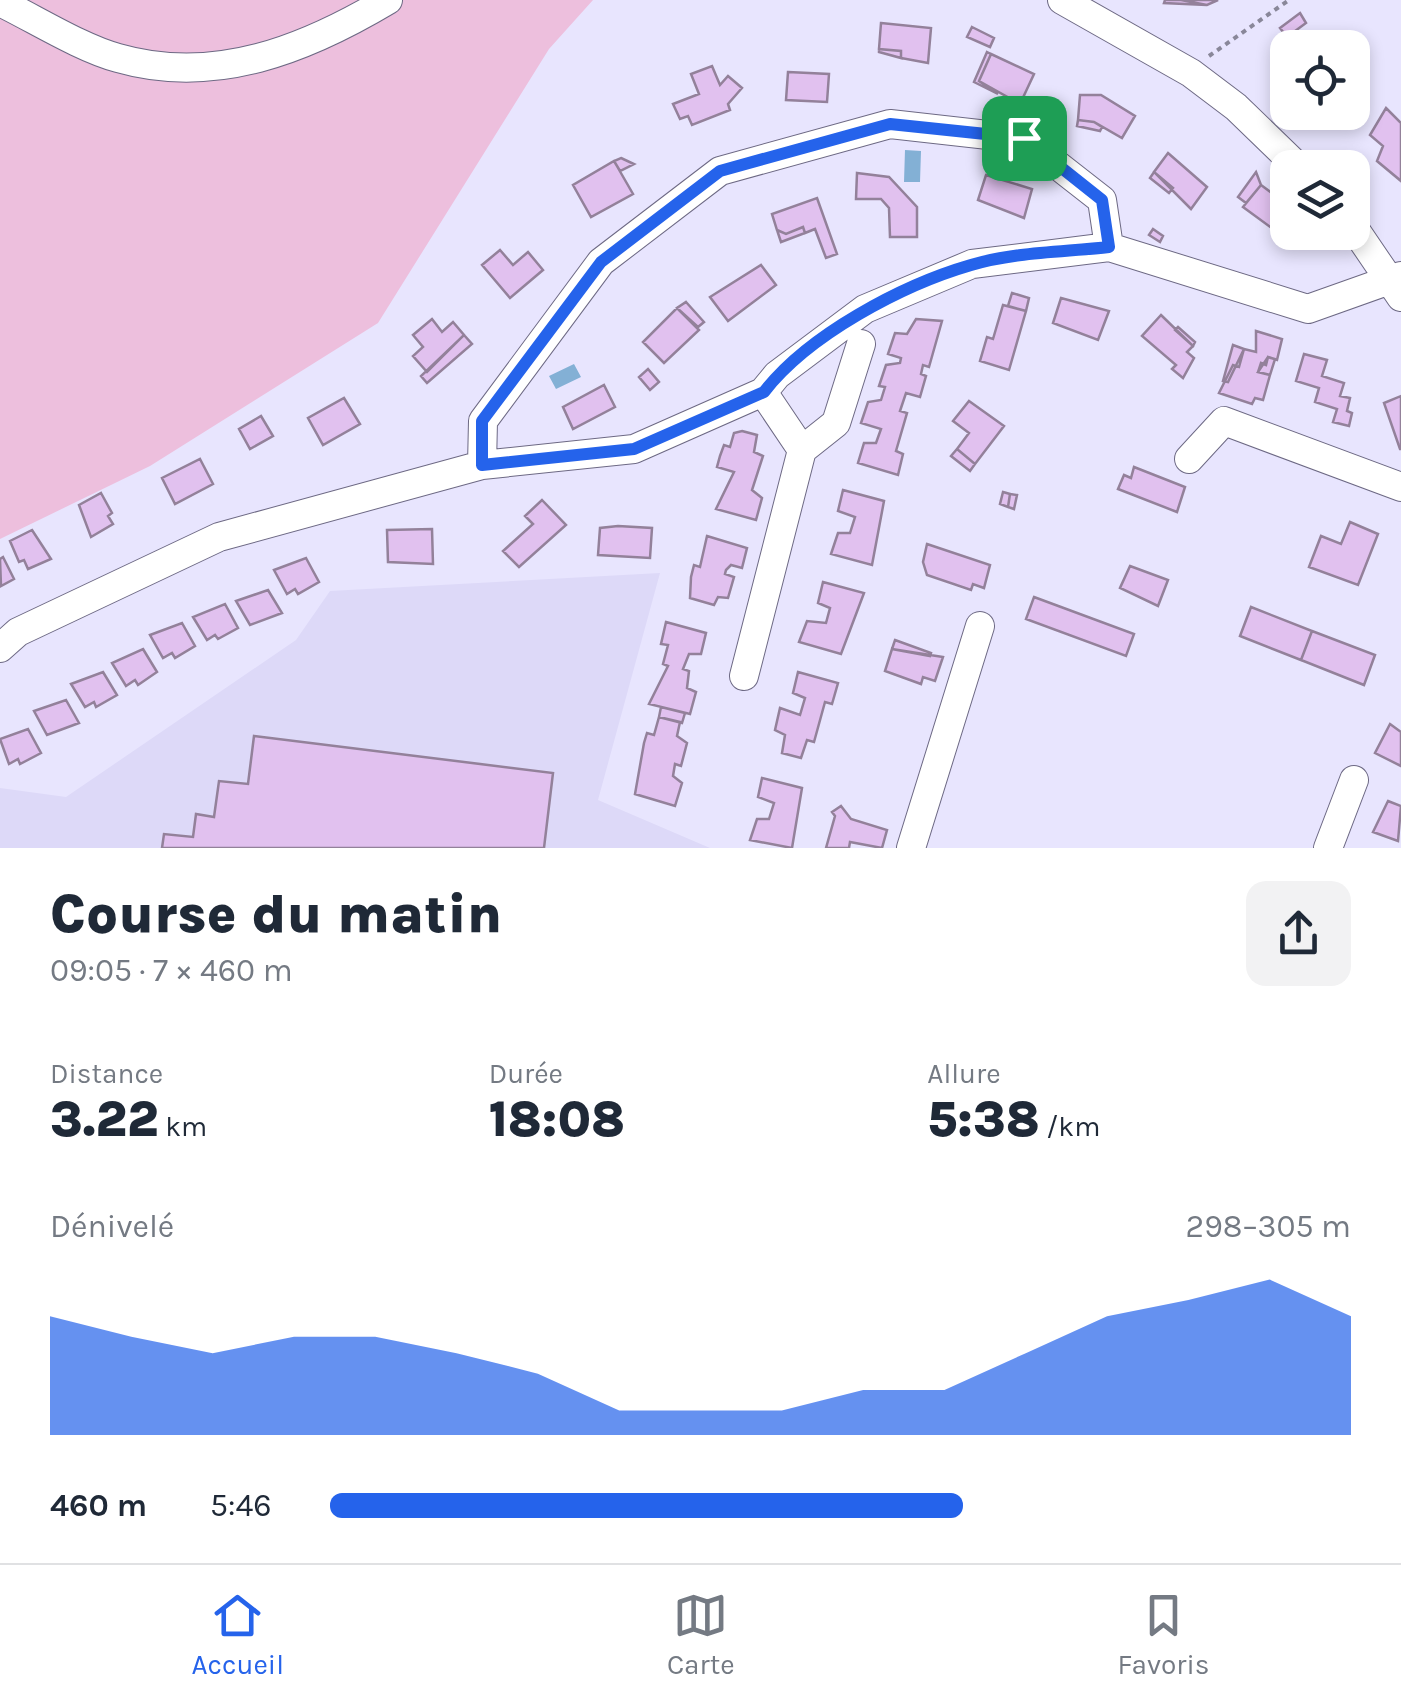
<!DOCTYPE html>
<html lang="fr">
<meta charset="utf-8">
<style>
body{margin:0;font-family:Karla,sans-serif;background:#f2f2f3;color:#1f2937;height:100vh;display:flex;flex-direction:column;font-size:38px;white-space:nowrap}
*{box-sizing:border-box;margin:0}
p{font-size:32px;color:#747a83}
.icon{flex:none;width:55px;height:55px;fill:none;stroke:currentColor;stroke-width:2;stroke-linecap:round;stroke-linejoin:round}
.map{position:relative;height:848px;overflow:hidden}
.side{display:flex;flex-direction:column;background:#fff;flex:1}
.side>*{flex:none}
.buttons{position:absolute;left:1270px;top:30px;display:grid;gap:20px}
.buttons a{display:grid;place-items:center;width:100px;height:100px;border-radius:20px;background:#fff;box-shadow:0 5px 15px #0003;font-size:50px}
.pin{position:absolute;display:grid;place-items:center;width:85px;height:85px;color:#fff;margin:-42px;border-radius:20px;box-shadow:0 5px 15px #0006}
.round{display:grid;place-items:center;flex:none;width:105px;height:105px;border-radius:20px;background:#f2f2f3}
.summary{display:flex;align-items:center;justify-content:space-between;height:170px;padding:0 50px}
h1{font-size:55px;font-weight:800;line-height:75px}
.figures{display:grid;grid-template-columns:repeat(3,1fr);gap:15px;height:170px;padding:10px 50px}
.figures div{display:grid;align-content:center}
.figures b{font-size:50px;font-weight:800}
.figures small{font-size:28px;font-weight:400}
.figures p{font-size:28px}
.chart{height:280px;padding:20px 50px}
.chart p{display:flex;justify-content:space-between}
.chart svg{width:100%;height:180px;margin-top:10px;fill:#2563eb;opacity:.7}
ul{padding:0 50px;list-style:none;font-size:32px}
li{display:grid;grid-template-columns:160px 120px 1fr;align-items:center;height:75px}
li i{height:25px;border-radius:12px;background:#2563eb}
.menu{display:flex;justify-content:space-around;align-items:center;height:140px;border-top:2px solid #e0e1e3;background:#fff;font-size:28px;color:#747a83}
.menu a{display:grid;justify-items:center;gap:5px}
.menu .on{color:#2563eb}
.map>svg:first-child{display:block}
.built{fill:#ddd9f8}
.green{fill:#edbfdd}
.water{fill:#83b0d5}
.building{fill:#e1c1ef;stroke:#93819a;stroke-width:2.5}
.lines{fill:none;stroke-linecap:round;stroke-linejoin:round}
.minor-casing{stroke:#6d6984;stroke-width:30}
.path{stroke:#898799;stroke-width:4;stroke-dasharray:5 5;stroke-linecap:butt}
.minor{stroke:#fff;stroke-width:28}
.route-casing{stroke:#fff;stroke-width:20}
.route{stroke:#2563eb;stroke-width:12}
</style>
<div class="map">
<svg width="1401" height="848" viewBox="0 0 1401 848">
<rect width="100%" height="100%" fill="#e8e5fe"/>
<path class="built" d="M660 573 598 800 710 848H0V788L66 797 296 640 330 591Z"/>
<path class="green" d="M0 0H593L549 49 378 323 150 466 0 539Z"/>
<path class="water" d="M905 150 921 151 920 182H904Z
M574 364 581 377 556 389 549 376Z"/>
<path class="building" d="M1165 0H1181L1207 5 1164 3Z
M1181 0H1218L1207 5Z
M1300 13 1306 23 1287 37 1280 28Z
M881 23 931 28 928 63 901 58V51L879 49Z
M972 27 994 38 990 47 967 37Z
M879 49 901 51V58L879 52Z
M987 52 991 54 979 81 998 94 974 82Z
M991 54 1034 74 1020 104 979 81Z
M712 66 720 85 728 76 742 88 728 104 730 110 692 125 688 116 680 119 673 104 699 94 691 74Z
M788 72 829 74 827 102 786 100Z
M1080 95H1101L1135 116 1122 138 1094 122 1078 120Z
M1386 108 1401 123V181L1377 161 1383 146 1370 135Z
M1078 120 1094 122 1102 127 1100 131 1077 126Z
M1168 153 1207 187 1191 209 1154 172Z
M621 158 634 164 620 171 614 161Z
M614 161 633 194 591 217 573 185Z
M1154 172 1173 188 1169 193 1150 178Z
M1256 172 1261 185 1246 203 1238 197Z
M857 173 889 177 917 207V237H890L889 208 881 199H856Z
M986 175 1032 189 1024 218 978 200Z
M1261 185 1288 205V232H1293L1288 240 1243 207Z
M817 198 837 254 826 258 815 229 805 233 803 227 786 234 777 230 772 214Z
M803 227 805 233 781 242 777 230 786 234Z
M1153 229 1163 236 1160 242 1149 235Z
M500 250 513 265 528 252 543 270 510 298 482 265Z
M761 265 776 285 728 321 710 297Z
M1012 293 1029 298 1026 311 1008 306Z
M1061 298 1109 311 1098 340 1053 323Z
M686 302 704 322 698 327 677 308Z
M1003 305 1026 311 1009 370 980 361 987 337 993 339Z
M677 308 699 330 664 363 643 342Z
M1161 315 1193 346 1187 352 1194 358 1183 378 1172 369 1176 365 1142 336Z
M432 319 442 332 453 322 464 335 427 372 413 356 423 347 413 335Z
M916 319 942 321 929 367 923 365 921 374 926 376 920 397 906 393 900 411 907 413 896 451 903 454 898 475 858 463 864 443H876L881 429 861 423 868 402 881 400 885 387 879 386 886 365 900 363 901 358 888 354 895 333 907 334Z
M1178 327 1195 342 1193 346 1175 330Z
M1256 331 1282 339 1277 360 1268 357 1266 365 1261 363 1258 372 1270 375 1263 400 1255 398 1252 404 1219 393 1233 365 1239 367 1244 349 1256 352Z
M464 335 472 344 427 383 421 376Z
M1233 345 1244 349 1228 382 1223 381Z
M1304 354 1327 360 1322 376 1344 383 1340 396 1350 398 1347 411 1352 413 1349 426 1333 422 1337 409 1315 402 1319 388 1296 381Z
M1268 357 1275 359 1270 375 1258 372Z
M648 369 659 382 650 390 639 377Z
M604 385 615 407 573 429 563 407Z
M1401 396V449H1400L1384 403Z
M344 398 360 424 323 445 308 418Z
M969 401 1004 426 975 464 957 449 969 433 953 421Z
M261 416 273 436 250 449 239 429Z
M742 431 757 435 754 452 763 456 752 490 762 498 756 520 716 509 734 472 717 467 720 456 724 445 730 447 734 433Z
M957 449 975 464 970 471 951 456Z
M200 459 213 484 175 504 162 478Z
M1134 467 1185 487 1177 512 1118 489 1124 475 1131 478Z
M843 490 884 501 872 565 831 554 838 533H850L855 517 838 511Z
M1003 492 1010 494 1008 507 1000 504Z
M101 493 112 513 108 516 113 524 91 537 79 505Z
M1010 494 1017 495 1014 509 1008 507Z
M542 500 566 525 519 567 503 551 533 524 525 516Z
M1350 522 1378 534 1358 585 1309 567 1321 536 1341 544Z
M618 526 652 528 650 558 598 555 600 528Z
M432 529 433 564 388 562 387 530Z
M32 530 51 559 28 569 24 560 19 562 10 541Z
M707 536 747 548 742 568 731 565 726 570 725 574 734 577 728 598 718 597 714 605 690 598 691 577 694 565 700 567Z
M927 544 990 565 984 588 973 584 971 590 927 575 923 562Z
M3 557 14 579 1 586 0 559Z
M306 558 319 582 298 594 295 589 287 594 274 570Z
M1130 566 1168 580 1158 606 1120 588Z
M823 582 864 593 841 654 799 642 807 621 826 623 830 608 818 603Z
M268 590 282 613 250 625 236 601Z
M1034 597 1134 634 1126 656 1026 619Z
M225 604 238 628 218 639 215 635 207 640 193 617Z
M1251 607 1312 631 1301 660 1240 636Z
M666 622 706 633 701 654H689L683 669 689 671 687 688 696 692 690 714 649 704 668 666 663 664 668 645 661 644Z
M182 623 195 646 175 658 172 653 163 658 150 635Z
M1312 631 1375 655 1364 685 1301 660Z
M895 640 931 653 930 656 892 649Z
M143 649 157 672 138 685 135 680 126 686 112 663Z
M892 649 943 657 935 681 923 677 921 684 885 671Z
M103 672 117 695 96 707 94 702 85 707 71 684Z
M798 672 838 683 832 704 825 702 814 742 807 740 801 758 782 753 785 735 775 730 780 708 800 715 805 698 793 693Z
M66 700 79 723 47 735 34 711Z
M661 707 685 713 682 723 659 717Z
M659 717 680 722 677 736 687 743 681 766 675 764 673 776 682 783 675 806 635 794 644 743 647 733 654 735Z
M1390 724 1401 732V766L1375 753Z
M28 729 41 753 20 764 18 759 9 764 0 739Z
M254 736 553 773 544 848H162L164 834 193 837 196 814 214 817 219 781 248 784Z
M762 778 802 788 792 848 750 840 757 819H769L774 803 758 797Z
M1388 801 1401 806 1398 841 1373 832Z
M841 806 851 819 887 830 882 848 850 842 849 848H826L835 816 832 812Z"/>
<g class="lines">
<defs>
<path id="minor" d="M1062 0 1191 73 1236 107 1299 168
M0 2C35 19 81 48 118 58 215 86 306 49 388 0
M1352 225 1401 297
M802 450 836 423 861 344
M1189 459 1224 421 1401 487
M482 465 483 421 601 262 720 171 890 124 1024 139 1102 200 1109 247
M0 648 18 632 219 537 482 465 634 449 763 392 777 375 865 309 972 264 1109 247 1308 309 1401 276
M744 676 802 450 763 392
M911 848 980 626
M1328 848 1354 780"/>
</defs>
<use href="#minor" class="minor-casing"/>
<path class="path" d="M1209 56 1289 0"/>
<use href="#minor" class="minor"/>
</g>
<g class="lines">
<defs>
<path id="route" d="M890 124 1024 138 1102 200 1109 247C1065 252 1014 252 971 265 902 285 808 335 764 392L634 449 482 465V421L601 262 720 171Z"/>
</defs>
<use href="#route" class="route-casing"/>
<use href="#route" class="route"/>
</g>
</svg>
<div class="buttons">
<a><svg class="icon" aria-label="locate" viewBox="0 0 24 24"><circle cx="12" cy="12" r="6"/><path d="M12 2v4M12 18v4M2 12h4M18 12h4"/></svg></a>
<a><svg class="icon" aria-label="layers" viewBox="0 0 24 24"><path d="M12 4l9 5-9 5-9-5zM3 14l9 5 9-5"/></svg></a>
</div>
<div class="pin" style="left:1024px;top:138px;background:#1e9e55"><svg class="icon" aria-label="arrive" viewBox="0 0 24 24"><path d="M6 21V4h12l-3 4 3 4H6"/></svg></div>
</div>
<section class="side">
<div class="summary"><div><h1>Course du matin</h1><p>09:05 · 7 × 460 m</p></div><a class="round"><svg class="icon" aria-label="share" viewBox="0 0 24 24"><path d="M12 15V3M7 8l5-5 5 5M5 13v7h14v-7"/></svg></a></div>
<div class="figures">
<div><p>Distance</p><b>3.22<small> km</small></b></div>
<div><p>Durée</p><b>18:08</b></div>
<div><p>Allure</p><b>5:38<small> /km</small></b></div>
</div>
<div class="chart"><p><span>Dénivelé</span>298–305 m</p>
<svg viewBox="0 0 160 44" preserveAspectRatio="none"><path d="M0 44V15L10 20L20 24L30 20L40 20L50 24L60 29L70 38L80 38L90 38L100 33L110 33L120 24L130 15L140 11L150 6L160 15V44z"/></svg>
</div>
<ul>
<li><b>460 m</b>5:46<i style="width:62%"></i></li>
</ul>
</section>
<nav class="menu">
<a class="on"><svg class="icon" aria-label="home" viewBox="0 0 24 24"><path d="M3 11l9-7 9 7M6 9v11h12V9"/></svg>Accueil</a>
<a><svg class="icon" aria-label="map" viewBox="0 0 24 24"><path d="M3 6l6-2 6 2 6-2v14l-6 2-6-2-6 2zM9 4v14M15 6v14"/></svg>Carte</a>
<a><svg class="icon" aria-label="saved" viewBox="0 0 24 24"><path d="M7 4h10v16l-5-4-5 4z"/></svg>Favoris</a>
</nav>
